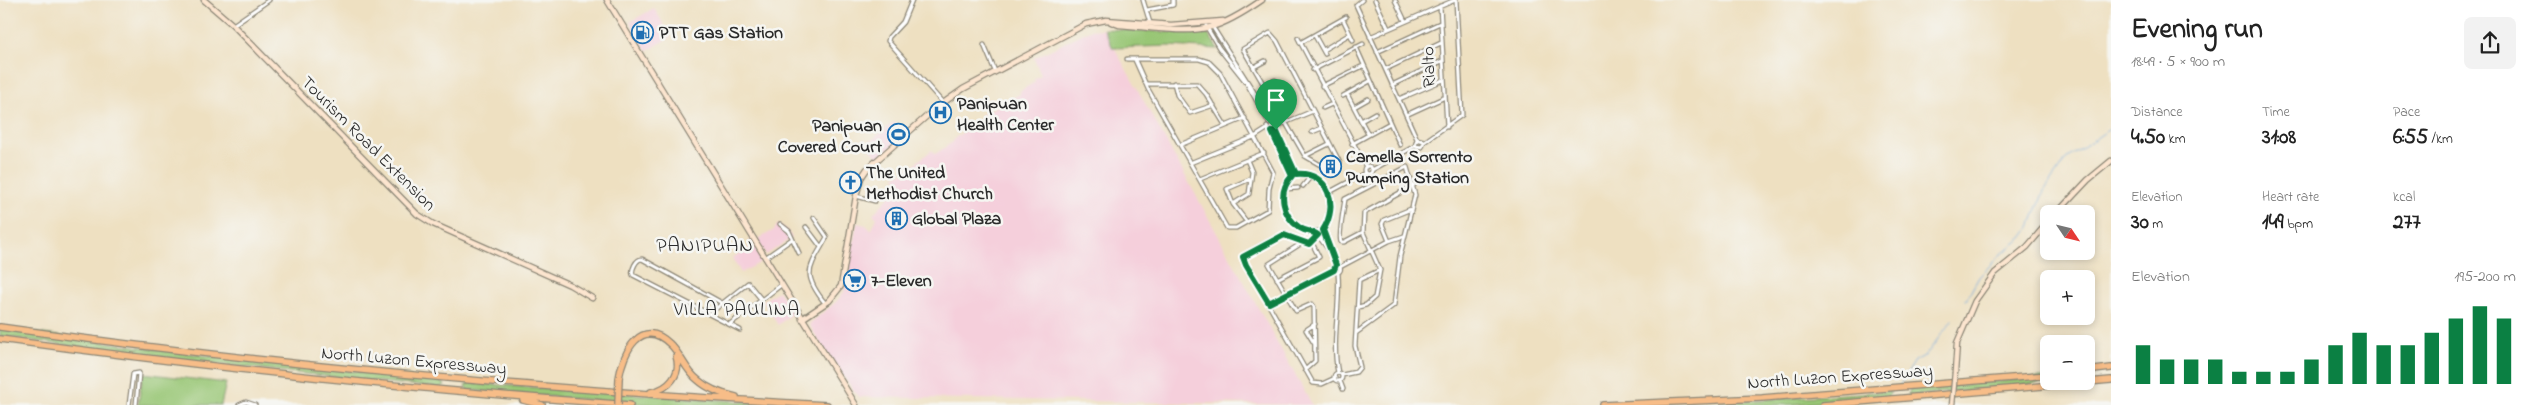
<!DOCTYPE html>
<meta charset="utf-8">
<style>
body{margin:0;font-family:"Indie Flower",sans-serif;background:#f2f2f2;color:#222;height:100vh;display:flex;flex-direction:column;font-size:19px;white-space:nowrap}
*{box-sizing:border-box;margin:0}
p{font-size:16px;color:#767676}
.icon{flex:none;width:28px;height:28px;fill:none;stroke:currentColor;stroke-width:2;stroke-linecap:round;stroke-linejoin:round}
.map{position:relative;flex:1;overflow:hidden}
.panel{display:flex;flex-direction:column;background:#fff;width:425px}
.panel>*{flex:none}
.needle{width:32px;rotate:125deg}
.fabs{position:absolute;left:2040px;top:205px;display:grid;gap:10px}
.fabs a{display:grid;place-items:center;width:55px;height:55px;border-radius:8px;background:#fff;box-shadow:0 2px 8px #0003;font-size:25px}
.pin{position:absolute;display:grid;place-items:center;width:42px;height:42px;color:#fff;margin:-51px -21px;border-radius:50% 50% 50% 0;rotate:-45deg;box-shadow:0 0 5px #0007}
.pin .icon{rotate:45deg}
.round{display:grid;place-items:center;flex:none;width:52px;height:52px;border-radius:8px;background:#f2f2f2}
.head{display:flex;align-items:center;justify-content:space-between;height:85px;padding:0 20px}
h1{font-size:28px;font-weight:800;line-height:38px}
.metrics{display:grid;grid-template-columns:repeat(3,1fr);gap:8px;height:85px;padding:5px 20px}
.metrics div{display:grid;align-content:center}
.metrics b{font-size:21px;font-weight:800}
.metrics small{font-size:14px;font-weight:400}
.metrics p{font-size:14px}
.chart{height:140px;padding:10px 20px}
.chart p{display:flex;justify-content:space-between}
.chart svg{width:100%;height:90px;margin-top:5px;stroke:#0b8043;stroke-width:6}
main{display:flex;flex:1;min-height:0}
.map>svg:first-child{display:block}
.built{fill:#f5cfdb}
.green{fill:#98c674;stroke:#627850}
.lines{fill:none;stroke-linecap:round;stroke-linejoin:round}
.stream{stroke:#6aa4d9;stroke-width:1}
.street-casing{stroke:#8c8676;stroke-width:5.5}
.secondary-casing{stroke:#8c8676;stroke-width:7}
.highway-casing{stroke:#8c8676;stroke-width:8}
.street{stroke:#fff;stroke-width:3}
.secondary{stroke:#fce5cf;stroke-width:4.5}
.highway{stroke:#f7bd88;stroke-width:5.5}
.secondary-bridge-casing{stroke:#8c8676;stroke-width:7;stroke-linecap:butt}
.highway-bridge-casing{stroke:#8c8676;stroke-width:8;stroke-linecap:butt}
.secondary-bridge{stroke:#fce5cf;stroke-width:4.5}
.highway-bridge{stroke:#f7bd88;stroke-width:5.5}
.route-casing{stroke:#fff;stroke-width:10}
.route{stroke:#0b8043;stroke-width:6}
.labels{text-anchor:middle;stroke-width:5;stroke-linejoin:round;paint-order:stroke}
.poi-label{font-size:18px;font-weight:bold;fill:#2b2b2b;stroke:#f6f6f2;text-anchor:start}
.street-label{font-size:18px;fill:#2b2b2b;stroke:#f6f6f2}
.neighbourhood-label{font-size:19px;letter-spacing:1px;fill:#2b2b2b;stroke:#f6f6f2}
.quarter-label{font-size:20px;letter-spacing:1px;fill:#2b2b2b;stroke:#f6f6f2}
</style>
<main>
<div class="map">
<svg width="2111" height="405" viewBox="0 0 2111 405">
<rect width="100%" height="100%" fill="#f6f6f2"/>
<filter id="ink" filterUnits="userSpaceOnUse"><feTurbulence type="fractalNoise" baseFrequency=".02" numOctaves="2"/><feDisplacementMap in="SourceGraphic" scale="10" xChannelSelector="R" yChannelSelector="G"/><feConvolveMatrix kernelMatrix="1 2 1 2 8 2 1 2 1" color-interpolation-filters="sRGB"/></filter>
<filter id="wash" filterUnits="userSpaceOnUse"><feTurbulence type="fractalNoise" baseFrequency=".0096" numOctaves="4" result="noise"/><feDisplacementMap in="SourceGraphic" scale="20" xChannelSelector="R" yChannelSelector="G"/><feGaussianBlur stdDeviation="1.12" result="paint"/><feColorMatrix in="noise" values="0 0 0 0 0 0 0 0 0 0 0 0 0 0 0 0 0 1.4 0 .05"/><feComposite in="paint" operator="in"/></filter>
<g filter="url(#wash)">
<rect width="100%" height="100%" fill="#eee0c1"/>
<path class="built" d="M654 8 671 37 647 51 630 22Z
M1104 29 1312 405 859 397 825 352 809 324 836 302 844 292 857 223 866 225 871 230 877 218 873 214 901 184 895 177 897 175 904 172 932 150 935 154 953 142 955 138 983 117 981 115 1020 94V91L1035 82 1034 79 1041 75 1034 58 1090 30Z
M894 122 898 127 888 135 895 144 878 158 867 144Z
M778 224 786 229 792 238 766 255 757 240 774 230Z
M750 238 763 261 741 273 732 258 749 248Z
M778 291 794 312 778 325 763 301Z"/>
<path class="green" d="M1104 29 1208 34 1218 49 1169 46 1113 48Z
M0 328 208 356 439 380 445 385 440 388C293 373 146 357 0 336Z
M143 373 226 383 221 405H138Z
M2049 377V381L2055 382 1908 396 1910 389Z
M469 383 794 405H657L467 390 465 386Z
M1891 391 1888 397 1784 405H1683Z"/>
<g class="lines">
<path class="stream" d="M1966 300 1979 277 2000 255 2022 238 2030 227 2044 191 2066 159 2111 128
M1900 385 1915 361 1926 355 1952 320"/>
</g>
</g>
<g filter="url(#ink)">
<g class="lines">
<defs>
<path id="street" d="M912 0 903 22 889 37 888 41 943 103
M1143 0 1150 23
M1362 0 1356 5 1417 139
M1375 0 1388 28
M1395 0 1405 21
M1440 6 1447 127
M1147 10 1173 5V0
M1343 19 1353 40
M233 25 269 0
M1206 26 1219 48 1246 82 1269 123
M1212 26 1273 122
M1270 33 1277 41 1340 163 1334 169 1329 170 1305 156 1243 49Z
M1315 36 1325 54
M1370 37 1455 0
M1298 38 1366 167
M1300 43 1346 17
M984 45 995 71
M1356 47 1400 145
M1323 50 1350 34
M1377 52 1440 23
M1127 59H1199L1209 62 1220 73 1273 172 1269 189 1268 210 1236 228H1227L1148 89 1135 60
M1254 67 1265 61
M1386 69 1441 43
M1313 70 1363 44
M1174 83 1177 95 1190 113 1214 105
M1146 84H1197L1206 94 1225 125
M1264 85 1275 80
M1392 85 1442 61
M1322 86 1363 66
M1347 94 1368 134
M1343 96 1370 81
M1399 99 1443 80
M1277 106 1286 101
M1354 107 1368 99
M1323 108 1332 104
M1406 115 1443 98
M1361 121 1375 113
M1273 122 1277 126 1276 131 1296 174
M1277 126 1313 111
M1267 127 1270 132 1276 131
M1273 132 1292 177
M1312 132 1322 128
M1424 142 1462 115 1456 0
M1352 144 1390 123
M1180 145 1245 118
M1305 156 1329 144
M1190 163 1256 136 1267 129
M1364 170a4 4 0 1 1 8 0a4 4 0 1 1-8 0Z
M1372 170 1415 146 1422 147 1424 141 1417 139 1415 146
M1296 174C1329 172 1339 206 1323 230 1291 241 1268 192 1296 174Z
M1200 179 1264 153
M1303 186 1312 175
M1284 189 1298 188
M1328 193 1365 173
M856 196 875 201
M1233 204 1249 194 1252 172 1247 160
M814 218 827 237C809 269 801 273 825 303
M1246 221 1233 204 1227 189 1250 179
M780 224 789 231 799 253
M806 227 821 247
M1323 230 1336 265
M1316 233 1329 250
M1404 236 1389 241 1382 224 1384 220 1411 209
M1302 243 1269 264 1296 311 1312 304 1314 307 1315 361 1305 370
M1312 243 1318 235
M765 258 792 239
M1333.5 269a3.5 3.5 0 1 1 7 0a3.5 3.5 0 1 1-7 0Z
M1340 267 1389 241
M1338 273C1341 307 1331 339 1338 373
M1277 279 1319 257 1312 243C1299 246 1295 235 1286 235 1276 235 1255 250 1246 254L1244 261 1313 383 1322 384 1335 378
M722 303 642 259C636 259 631 270 633 275L740 330
M1269 303 1334 270
M1358 307 1366 305 1375 297 1380 270 1363 232 1364 213 1414 185
M709 314 748 283 761 299
M730 324 781 285
M1356 333 1394 305 1400 256 1415 195 1407 167 1345 199C1344 207 1338 237 1341 242H1344L1363 232
M1314 343 1306 330 1315 324
M1334 377a4 4 0 1 1 8 0a4 4 0 1 1-8 0Z
M1342 375 1356 372 1360 367 1355 346 1359 280 1380 270
M1340 381 1343 389
M129 405 133 374 139 373 136 405
M239 405 246 402 255 405"/>
<path id="secondary" d="M204 0 233 25 417 214 433 224 570 285 592 298
M607 0 856 405
M1111 22 1119 25C1148 27 1183 34 1211 27 1227 23 1249 9 1262 0
M2056 214 2088 180 2111 161
M802 319 829 301 841 286 856 196 861 178 867 169 936 108 963 89 1086 24 1106 20 1171 25 1223 21
M1955 372 1957 343 1975 301 1995 273 2027 247 2049 221"/>
<path id="highway" d="M0 327C274 366 550 390 827 405
M0 339C210 368 419 390 630 405
M2086 371 2111 368
M619 378C623 352 641 316 670 344 681 354 685 370 698 380 709 390 722 394 736 397
M651 392C669 389 682 374 676 356
M523 400 542 405
M1603 405 1762 398 2049 375
M1823 405 2111 380"/>
</defs>
<use href="#street" class="street-casing"/>
<use href="#secondary" class="secondary-casing"/>
<use href="#highway" class="highway-casing"/>
<use href="#street" class="street"/>
<use href="#secondary" class="secondary"/>
<use href="#highway" class="highway"/>
<defs>
<path id="secondary-bridge" d="M1952 405 1955 372"/>
<path id="highway-bridge" d="M618 405 619 378"/>
</defs>
<use href="#secondary-bridge" class="secondary-bridge-casing"/>
<use href="#highway-bridge" class="highway-bridge-casing"/>
<use href="#secondary-bridge" class="secondary-bridge"/>
<use href="#highway-bridge" class="highway-bridge"/>
</g>
</g>
<g class="lines" filter="url(#ink)">
<defs>
<path id="route" d="M1276 130 1296 174C1329 171 1339 206 1323 230L1336 265 1334 270 1269 303 1246 265 1243 257 1284 235 1309 244 1318 235C1313 231 1306 232 1300 228 1282 216 1277 192 1292 176L1272 132Z"/>
</defs>
<use href="#route" class="route-casing"/>
<use href="#route" class="route"/>
</g>
<defs>
<symbol id="fuel-ring" viewBox="-11 -11 22 22"><circle r="9.5" fill="#f6f6f2" stroke="#1f6fb2" stroke-width="1.5"/><path d="M-5.5-6h7V0h2V4h1.3V-2.5L3-4.5l.8-.8L6-3V5H2.5V1h-1V6h-7ZM-4.2-4.7v3.2H.2V-4.7Z" fill="#1f6fb2"/></symbol>
<symbol id="hospital-ring" viewBox="-11 -11 22 22"><circle r="9.5" fill="#f6f6f2" stroke="#1f6fb2" stroke-width="1.5"/><path d="M-5-5h3v3.5h4V-5h3V5h-3V1.5h-4V5h-3Z" fill="#1f6fb2"/></symbol>
<symbol id="stadium-ring" viewBox="-11 -11 22 22"><circle r="9.5" fill="#f6f6f2" stroke="#1f6fb2" stroke-width="1.5"/><path d="M0-5a6.5 5 0 1 0 0 10a6.5 5 0 1 0 0-10ZM-3.5-1.8h7v3.6h-7Z" fill="#1f6fb2"/></symbol>
<symbol id="building-ring" viewBox="-11 -11 22 22"><circle r="9.5" fill="#f6f6f2" stroke="#1f6fb2" stroke-width="1.5"/><path d="M-4-6H4V6H1V3H-1V6H-4ZM-2.5-4.3h1.7v1.8h-1.7ZM.8-4.3h1.7v1.8H.8ZM-2.5-1h1.7V.8h-1.7ZM.8-1h1.7V.8H.8Z" fill="#1f6fb2"/></symbol>
<symbol id="church-ring" viewBox="-11 -11 22 22"><circle r="9.5" fill="#f6f6f2" stroke="#1f6fb2" stroke-width="1.5"/><path d="M-1.2-6h2.4v3.5h3.3v2.4h-3.3V6h-2.4V-.1h-3.3v-2.4h3.3Z" fill="#1f6fb2"/></symbol>
<symbol id="supermarket-ring" viewBox="-11 -11 22 22"><circle r="9.5" fill="#f6f6f2" stroke="#1f6fb2" stroke-width="1.5"/><path d="M-6-5.5h2.5l.6 2H6L4.5 2H-2.5L-4.4-4H-6ZM-1.5 3.2a1.3 1.3 0 1 0 .1 0ZM3 3.2a1.3 1.3 0 1 0 .1 0Z" fill="#1f6fb2"/></symbol>
</defs>
<g fill-rule="evenodd">
<use href="#fuel-ring" x="630" y="20" width="25" height="25"/>
<use href="#hospital-ring" x="928" y="100" width="25" height="25"/>
<use href="#stadium-ring" x="886" y="122" width="25" height="25"/>
<use href="#building-ring" x="1318" y="154" width="25" height="25"/>
<use href="#church-ring" x="838" y="170" width="25" height="25"/>
<use href="#building-ring" x="884" y="206" width="25" height="25"/>
<use href="#supermarket-ring" x="842" y="268" width="25" height="25"/>
</g>
<g class="labels">
<g class="poi-label">
<text x="659" y="38">PTT Gas Station</text>
<text x="957" y="109">Panipuan<tspan x="957" dy="21">Health Center</tspan></text>
<text x="882" y="131" text-anchor="end">Panipuan<tspan x="882" dy="21">Covered Court</tspan></text>
<text x="1346" y="162">Camella Sorrento<tspan x="1346" dy="21">Pumping Station</tspan></text>
<text x="866" y="178">The United<tspan x="866" dy="21">Methodist Church</tspan></text>
<text x="912" y="224">Global Plaza</text>
<text x="871" y="286">7-Eleven</text>
</g>
<g class="street-label">
<text transform="translate(1428 67) rotate(-92)" y="6">Rialto</text>
<text transform="translate(369 143) rotate(45)" y="6">Tourism Road Extension</text>
<text transform="translate(414 360) rotate(5)" y="6">North Luzon Expressway</text>
<text transform="translate(1840 376) rotate(-4)" y="6">North Luzon Expressway</text>
</g>
<g class="neighbourhood-label">
<text x="737" y="315">VILLA PAULINA</text>
</g>
<g class="quarter-label">
<text x="705" y="251">PANIPUAN</text>
</g>
</g>
</svg>
<div class="fabs">
<a><svg class="needle" viewBox="-14 -14 28 28"><path d="M0-13l5 13h-10z" fill="#e53935"/><path d="M0 13l5-13h-10z" fill="#767676"/></svg></a>
<a>+</a>
<a>−</a>
</div>
<div class="pin" style="left:1276px;top:130px;background:#1e9e55"><svg class="icon" aria-label="arrive" viewBox="0 0 24 24"><path d="M6 21V4h12l-3 4 3 4H6"/></svg></div>
</div>
<section class="panel">
<div class="head"><div><h1>Evening run</h1><p>18:49 · 5 × 900 m</p></div><a class="round"><svg class="icon" aria-label="share" viewBox="0 0 24 24"><path d="M12 15V3M7 8l5-5 5 5M5 13v7h14v-7"/></svg></a></div>
<div class="metrics">
<div><p>Distance</p><b>4.50<small> km</small></b></div>
<div><p>Time</p><b>31:08</b></div>
<div><p>Pace</p><b>6:55<small> /km</small></b></div>
</div>
<div class="metrics">
<div><p>Elevation</p><b>30<small> m</small></b></div>
<div><p>Heart rate</p><b>149<small> bpm</small></b></div>
<div><p>kcal</p><b>277</b></div>
</div>
<div class="chart"><p><span>Elevation</span>195–200 m</p>
<svg viewBox="0 0 160 44" preserveAspectRatio="none"><path d="M5 44V25M15 44V32M25 44V32M35 44V32M45 44V38M55 44V38M65 44V38M75 44V32M85 44V25M95 44V19M105 44V25M115 44V25M125 44V19M135 44V12M145 44V6M155 44V12"/></svg>
</div>
</section>
</main>
